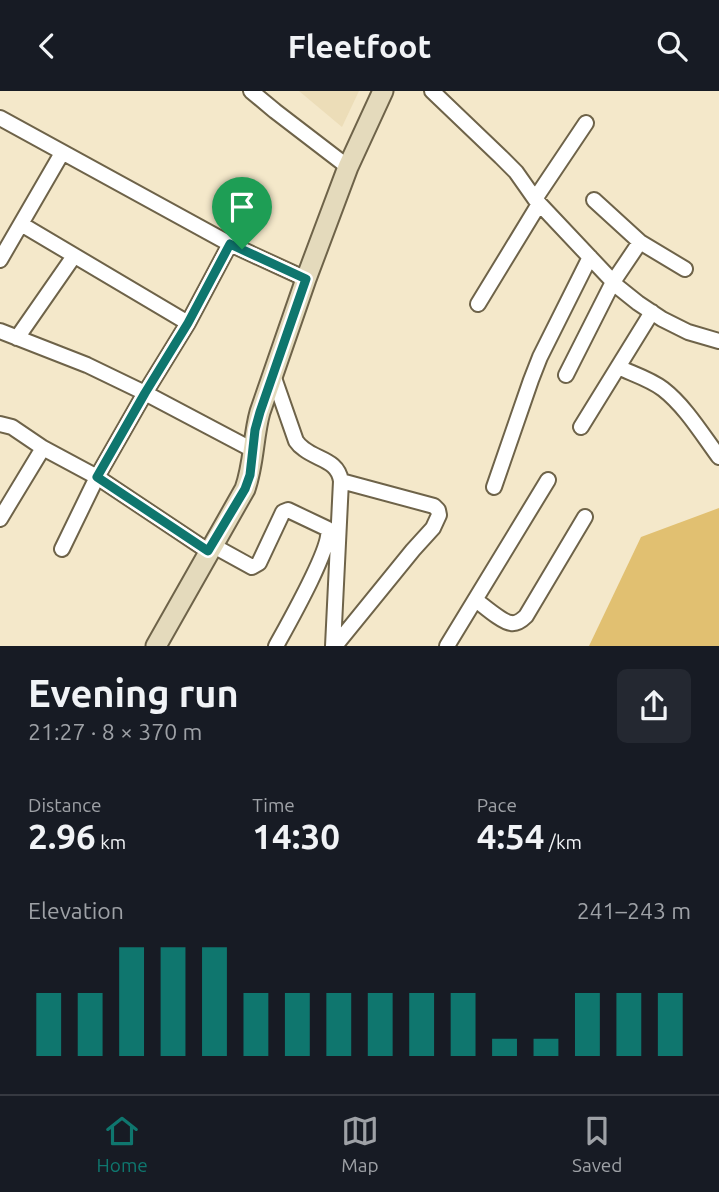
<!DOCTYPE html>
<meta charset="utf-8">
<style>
body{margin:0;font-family:Ubuntu,sans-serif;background:#242831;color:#f1f3f6;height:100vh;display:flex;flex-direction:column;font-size:26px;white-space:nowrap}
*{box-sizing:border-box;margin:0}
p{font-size:23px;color:#9ea1a6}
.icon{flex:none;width:38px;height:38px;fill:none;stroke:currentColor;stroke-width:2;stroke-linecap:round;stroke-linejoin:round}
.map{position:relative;height:555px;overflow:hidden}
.sheet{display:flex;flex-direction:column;background:#171b24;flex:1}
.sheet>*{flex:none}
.pin{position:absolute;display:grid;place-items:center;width:60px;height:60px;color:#fff;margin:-72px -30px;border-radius:50% 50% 50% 0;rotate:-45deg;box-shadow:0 0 7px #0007}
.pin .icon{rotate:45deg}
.round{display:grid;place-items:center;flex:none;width:74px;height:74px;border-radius:10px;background:#242831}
.overview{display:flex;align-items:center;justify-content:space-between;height:119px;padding:0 28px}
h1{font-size:38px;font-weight:700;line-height:52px}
.figures{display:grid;grid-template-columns:repeat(3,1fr);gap:10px;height:119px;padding:7px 28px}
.figures div{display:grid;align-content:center}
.figures b{font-size:35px;font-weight:700}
.figures small{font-size:19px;font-weight:400}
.figures p{font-size:19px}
.chart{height:196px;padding:14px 28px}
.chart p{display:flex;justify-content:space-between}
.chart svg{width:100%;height:126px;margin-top:7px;stroke:#0f766e;stroke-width:6}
header{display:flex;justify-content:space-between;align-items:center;height:91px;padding:0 28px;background:#171b24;font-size:32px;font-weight:700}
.dock{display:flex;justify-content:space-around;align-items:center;height:98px;border-top:2px solid #363941;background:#171b24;font-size:19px;color:#9ea1a6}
.dock a{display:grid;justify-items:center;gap:4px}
.dock .selected{color:#0f766e}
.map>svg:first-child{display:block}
.built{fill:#ecddb8}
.green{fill:#e1c071}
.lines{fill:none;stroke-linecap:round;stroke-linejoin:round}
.minor-casing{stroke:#6e6349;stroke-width:18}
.secondary-casing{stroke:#6e6349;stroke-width:23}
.minor{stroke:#fff;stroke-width:14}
.secondary{stroke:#e4dabc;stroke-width:19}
.route-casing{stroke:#fff;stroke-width:14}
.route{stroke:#0f766e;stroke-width:9}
</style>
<header><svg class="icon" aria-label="back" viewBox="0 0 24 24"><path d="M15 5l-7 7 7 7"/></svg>Fleetfoot<svg class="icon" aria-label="search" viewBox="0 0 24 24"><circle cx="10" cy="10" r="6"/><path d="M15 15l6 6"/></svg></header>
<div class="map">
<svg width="719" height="555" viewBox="0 0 719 555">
<rect width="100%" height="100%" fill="#f4e8ca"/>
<path class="built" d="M299 0H359L342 36Z"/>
<path class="green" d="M719 417V555H589L641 446Z"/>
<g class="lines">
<defs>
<path id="minor" d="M251 0 275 20 348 76
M432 0 501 66 516 81 535 108 618 196 638 212 662 228 688 241 719 250
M0 27 230 153 306 188
M535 108 586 32
M594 109 640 151 685 178
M21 133 188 232
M0 169 62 62
M478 213 539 113
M0 240 87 274 145 302 253 359
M17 247 74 165
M618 276C633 283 650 288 663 298 685 315 702 343 719 366
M273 284 296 350C298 353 301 356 304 358 318 369 338 369 341 390L333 555
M566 284 613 191 640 151
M0 333 12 336 43 357 97 386 208 460
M581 336 652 221
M494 396 531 289 540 266 590 166
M0 428 43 357
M212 454 252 476 259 472 283 421 288 419 328 438C332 456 287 535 276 555
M62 458 97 386 145 302 188 232 230 153
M476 509C484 515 502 531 511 532 517 533 522 529 526 525L585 426
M335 555 413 459 433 437 439 424 438 419 434 415 341 390
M447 555 548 389"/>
<path id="secondary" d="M156 555 245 398C254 373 253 346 260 321L306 188 348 76 383 0"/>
</defs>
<use href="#minor" class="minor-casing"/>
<use href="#secondary" class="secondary-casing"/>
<use href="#minor" class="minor"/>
<use href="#secondary" class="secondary"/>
</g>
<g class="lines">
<defs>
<path id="route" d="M230 153 306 188 260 321 255 339 250 384 245 398 208 460 97 386 145 302 188 232Z"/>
</defs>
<use href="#route" class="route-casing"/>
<use href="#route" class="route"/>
</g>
</svg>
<div class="pin" style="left:242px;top:158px;background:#1e9e55"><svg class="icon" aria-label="arrive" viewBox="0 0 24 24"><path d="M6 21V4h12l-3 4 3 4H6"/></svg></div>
</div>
<section class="sheet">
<div class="overview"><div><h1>Evening run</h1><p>21:27 · 8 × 370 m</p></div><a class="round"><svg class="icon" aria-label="share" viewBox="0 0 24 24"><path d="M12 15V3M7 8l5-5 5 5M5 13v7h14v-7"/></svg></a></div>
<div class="figures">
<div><p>Distance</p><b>2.96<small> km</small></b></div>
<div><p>Time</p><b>14:30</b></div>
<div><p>Pace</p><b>4:54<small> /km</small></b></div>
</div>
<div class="chart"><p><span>Elevation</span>241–243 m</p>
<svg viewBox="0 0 160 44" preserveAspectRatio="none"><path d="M5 44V22M15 44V22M25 44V6M35 44V6M45 44V6M55 44V22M65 44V22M75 44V22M85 44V22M95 44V22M105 44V22M115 44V38M125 44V38M135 44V22M145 44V22M155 44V22"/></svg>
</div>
</section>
<nav class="dock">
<a class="selected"><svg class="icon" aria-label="home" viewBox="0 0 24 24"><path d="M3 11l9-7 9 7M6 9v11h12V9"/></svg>Home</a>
<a><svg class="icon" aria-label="map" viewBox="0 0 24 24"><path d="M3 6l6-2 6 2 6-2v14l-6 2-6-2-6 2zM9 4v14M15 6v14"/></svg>Map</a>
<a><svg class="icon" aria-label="saved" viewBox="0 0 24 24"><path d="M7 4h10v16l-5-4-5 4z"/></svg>Saved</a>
</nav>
